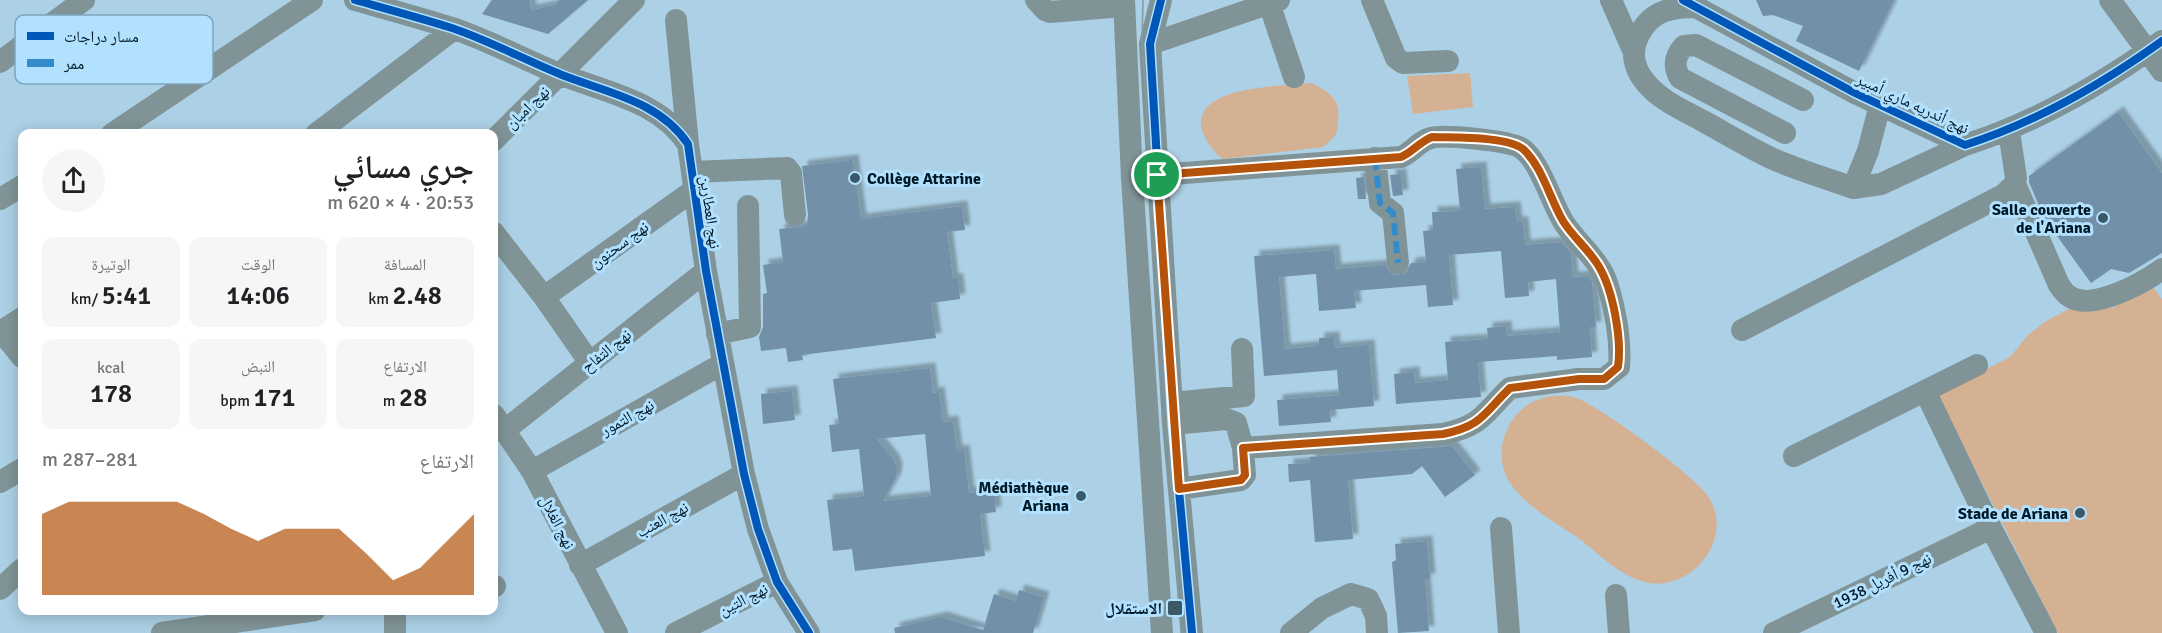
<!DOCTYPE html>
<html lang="ar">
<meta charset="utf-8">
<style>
body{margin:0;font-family:Signika,"Noto Naskh Arabic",sans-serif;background:#f6f6f6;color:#202124;direction:rtl;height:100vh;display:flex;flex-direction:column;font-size:22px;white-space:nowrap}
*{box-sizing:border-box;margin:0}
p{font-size:20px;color:#757577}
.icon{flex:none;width:33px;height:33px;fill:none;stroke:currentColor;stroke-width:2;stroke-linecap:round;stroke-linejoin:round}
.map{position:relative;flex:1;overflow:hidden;direction:ltr}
.details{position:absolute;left:18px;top:129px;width:480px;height:486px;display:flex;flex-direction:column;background:#fff;border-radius:12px;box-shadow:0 3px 15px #0003;direction:rtl}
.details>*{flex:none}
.pin{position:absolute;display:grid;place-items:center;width:51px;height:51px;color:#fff;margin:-26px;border:3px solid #fff;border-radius:50%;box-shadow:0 2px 6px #0007}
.round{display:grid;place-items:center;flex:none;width:63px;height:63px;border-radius:32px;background:#f6f6f6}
.overview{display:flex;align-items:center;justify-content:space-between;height:102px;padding:0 24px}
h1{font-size:33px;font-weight:600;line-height:45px}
.figures{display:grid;grid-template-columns:repeat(3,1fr);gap:9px;height:102px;padding:6px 24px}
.figures div{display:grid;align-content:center;border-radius:12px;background:#f6f6f6;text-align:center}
.figures b{font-size:26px;font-weight:600}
.figures small{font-size:16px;font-weight:400}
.figures p{font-size:16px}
.chart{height:168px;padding:12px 24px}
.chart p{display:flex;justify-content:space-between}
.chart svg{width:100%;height:108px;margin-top:6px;fill:#b45309;opacity:.7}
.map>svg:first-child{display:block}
.green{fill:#d5b194}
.building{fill:#7290a8;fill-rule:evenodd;filter:url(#shadow)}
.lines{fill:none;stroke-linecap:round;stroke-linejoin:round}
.minor{stroke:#809497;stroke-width:22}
.tram{stroke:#829aa4;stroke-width:1.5}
.quiet{stroke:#328ccc;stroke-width:6;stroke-dasharray:12 6;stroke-linecap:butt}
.cycleway-casing{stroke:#b1e1fe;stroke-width:11}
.cycleway{stroke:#0057b8;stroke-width:8}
.route-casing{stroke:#fff;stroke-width:12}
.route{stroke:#b45309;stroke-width:8}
.poi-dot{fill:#3c596a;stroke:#b1e1fe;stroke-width:2}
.labels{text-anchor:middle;stroke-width:6;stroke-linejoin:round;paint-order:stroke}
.street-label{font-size:16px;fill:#001927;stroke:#b1e1fe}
.poi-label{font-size:16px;font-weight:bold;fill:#001927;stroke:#b1e1fe;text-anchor:end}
.key{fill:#b1e1fe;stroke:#7ca5be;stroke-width:1.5}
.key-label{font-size:16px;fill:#001927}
</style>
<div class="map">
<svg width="2162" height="633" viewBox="0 0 2162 633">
<defs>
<filter id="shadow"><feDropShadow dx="5.5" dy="-5.5" stdDeviation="1.5" flood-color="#0004"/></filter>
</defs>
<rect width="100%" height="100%" fill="#acd0e5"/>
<path class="green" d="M1470 73 1473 107 1413 114 1407 76Z
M1312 83C1339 97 1342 105 1336 135L1323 147 1223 159C1213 152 1206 142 1202 130 1190 85 1284 86 1312 83Z
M2150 283 2162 299V633H2058L1937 394 2010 357 2028 335 2046 321 2067 310 2086 303 2113 308Z
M1550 396C1557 396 1566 395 1573 397 1595 402 1695 476 1708 496 1729 527 1709 569 1676 580 1667 584 1655 585 1645 582 1622 577 1600 555 1581 540 1558 524 1526 507 1510 483 1493 458 1503 420 1529 404 1535 400 1543 398 1550 396Z"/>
<path class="building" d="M492 0H530L531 10 555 5 559 0H588L548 34 482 14Z
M1756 0H1894L1859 71 1796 41 1803 26 1773 15 1763 16Z
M2118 112 2162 173V253L2129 273 2111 269 2091 283 2044 218 2029 182V176Z
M853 160 861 219 962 206 965 230 947 232 953 279H958L960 299 931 303 936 338 802 355 803 360 788 362 786 348 761 351 759 337 763 327V294L767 293 763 265 783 262 779 229 807 226 808 214 802 166Z
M1481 167 1485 209 1515 207 1517 222H1523L1525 245 1562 242 1571 253 1573 277 1589 276 1592 282 1596 327H1590L1592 357 1557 360V356L1478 362 1481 397 1396 404 1394 374 1414 372 1415 383 1448 380 1445 342 1488 339 1487 328 1506 326 1507 336 1560 332 1556 279 1528 282 1529 296 1505 298 1501 251 1449 255 1453 305 1428 307 1426 285 1354 291 1356 308 1319 311 1316 274 1279 277 1285 349 1319 346V338L1334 337 1335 348 1369 345 1374 406 1330 410 1331 422 1279 426 1277 400 1339 395 1337 370 1264 376 1254 256 1334 250 1336 269 1385 265 1393 275 1405 274 1411 263 1426 262 1423 231 1433 230 1432 212 1460 211 1456 169Z
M1401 174 1403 195 1393 196 1390 175Z
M1364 177 1366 199H1358L1356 178Z
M930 368 933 393 939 392 943 422 953 421 957 451 964 450 969 493 994 490 996 512 980 514 985 556 855 571 852 549 833 551 827 500 864 496 859 449 832 452 829 425 839 424 833 379ZM925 434 931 496 883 501 896 478 897 469 894 460 877 439Z
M792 391 795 420 763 424 761 394Z
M1452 446 1475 475 1445 497 1422 466 1412 474 1348 480 1353 539 1315 542 1310 480 1289 482 1288 464 1310 463 1309 457Z
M1427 541 1430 579H1425L1429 631 1398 633 1392 562 1396 560 1395 544Z
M1019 590 1044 597 1033 633H895L894 628 942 617 983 630 994 594 1016 601Z"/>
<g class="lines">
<path class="minor" d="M355 0C387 9 420 18 452 28 490 41 525 60 562 75 608 93 659 101 688 144L706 271 744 474 758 529 777 582 809 633
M1036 0 1045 10 1050 12 1124 6
M1124 0 1132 178 1162 633
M1161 0 1150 44 1173 424 1192 633
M1372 0 1396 58 1403 63 1448 61
M1611 0 1633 50
M1683 0 1855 93 1965 145C2037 122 2101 85 2162 41
M2110 0 2162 71
M1269 3 1294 77
M1698 7C1674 7 1653 9 1640 33 1630 50 1633 68 1646 83 1661 101 1683 110 1703 121 1725 133 1748 147 1771 158 1797 170 1826 178 1853 188L1868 151 1880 105
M676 20 688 144
M1150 44 1279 0
M0 62 84 0
M1785 133 1680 78C1673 66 1674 57 1684 46L1696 45 1803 100
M112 134 312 0
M316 134 454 29
M494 140 634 0
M1375 158 1380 203 1393 213 1398 263
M692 172 787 168 791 173 795 215
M1157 175 1401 157C1413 152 1418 141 1431 138 1444 134 1510 141 1521 148 1539 159 1552 204 1564 223 1578 244 1601 261 1608 286 1615 310 1621 342 1619 367L1604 379H1579L1510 388C1483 414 1482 426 1443 434L1243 448 1236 423 1226 419 1173 424
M2015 184 2059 285C2062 289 2065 294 2069 296 2091 312 2143 283 2162 269
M1853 188 1881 184 1965 145
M0 199 22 186
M494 233 544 297 590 363
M544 297 694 190
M1742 330 2003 195 2015 184 2016 178 2009 131
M1 331 22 357
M0 332 22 318
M717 334 750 327 748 206
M1925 391 1991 528 2046 633
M1172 403 1244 396 1242 349
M494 415 532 471 617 633
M505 430 706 271
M1794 456 1977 365
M532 471 722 364
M0 482 22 469
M1179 489 1241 480 1245 475 1243 448
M1501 528 1509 633
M580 565 744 474
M494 586H495
M0 589 22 569
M1616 595 1619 633
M395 610V633
M162 633 315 610
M676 633 777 582
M1291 633 1322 608 1351 594 1368 599 1376 616 1377 633
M1774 633 1991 528"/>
<path class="tram" d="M1143 0 1142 39 1181 633"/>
<path class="quiet" d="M1375 158 1380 203 1393 213 1398 263"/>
<defs>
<path id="cycleway" d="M355 0C387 9 420 18 452 28 490 41 525 60 562 75 608 93 659 101 688 144L706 271 744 474 758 529 777 582 809 633
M1161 0 1150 44 1173 424 1192 633
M1683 0 1855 93 1965 145C2037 122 2101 85 2162 41"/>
</defs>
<use href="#cycleway" class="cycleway-casing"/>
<use href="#cycleway" class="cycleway"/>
</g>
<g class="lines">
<defs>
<path id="route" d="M1432 137C1453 138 1507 136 1523 149 1542 166 1550 199 1563 221 1573 237 1588 249 1598 265 1613 289 1622 339 1618 367L1604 379H1579L1510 388C1483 414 1482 426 1443 434L1243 448 1245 475 1241 480 1179 489 1157 175 1401 157C1413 152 1419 142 1432 137Z"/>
</defs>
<use href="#route" class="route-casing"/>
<use href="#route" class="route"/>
</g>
<g class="poi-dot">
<circle cx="855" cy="178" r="6"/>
<circle cx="2103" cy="218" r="6"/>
<circle cx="1081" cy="496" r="6"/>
<circle cx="2080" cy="513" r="6"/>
<rect x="1167" y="600" width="16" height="16" rx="3"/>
</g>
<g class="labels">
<g class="street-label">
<text transform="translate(1913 103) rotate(25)" y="6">نهج أندريه ماري أمبير</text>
<text transform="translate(527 107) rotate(-44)" y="6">نهج امبان</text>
<text transform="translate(711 212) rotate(82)" y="6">نهج العطارين</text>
<text transform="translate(619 244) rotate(-36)" y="6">نهج سحنون</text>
<text transform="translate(606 350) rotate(-39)" y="6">نهج التفاح</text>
<text transform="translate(627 417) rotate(-29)" y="6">نهج التمور</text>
<text transform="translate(662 519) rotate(-29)" y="6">نهج العنب</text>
<text transform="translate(558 522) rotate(63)" y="6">نهج الغلال</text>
<text transform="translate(1882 580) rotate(-26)" y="6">نهج 9 أفريل 1938</text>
<text transform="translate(743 599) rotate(-27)" y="6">نهج التين</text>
</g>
<g class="poi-label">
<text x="867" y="184" text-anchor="start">Collège Attarine</text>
<text x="2091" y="215">Salle couverte<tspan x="2091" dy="18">de l'Ariana</tspan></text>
<text x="1069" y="493">Médiathèque<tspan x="1069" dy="18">Ariana</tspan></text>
<text x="2068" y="519">Stade de Ariana</text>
<text x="1162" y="614">الاستقلال</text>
</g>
</g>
<rect x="15" y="15" width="198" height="69" rx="9" class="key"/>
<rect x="27" y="32" width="27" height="8" fill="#0057b8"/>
<rect x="27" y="59" width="27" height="8" fill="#328ccc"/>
<g class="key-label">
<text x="64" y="42">مسار دراجات</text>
<text x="64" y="69">ممر</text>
</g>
</svg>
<div class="pin" style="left:1157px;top:175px;background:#1e9e55"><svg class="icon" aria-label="arrive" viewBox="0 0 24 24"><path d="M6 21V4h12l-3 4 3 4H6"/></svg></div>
<section class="details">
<div class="overview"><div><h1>جري مسائي</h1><p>20:53 · 4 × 620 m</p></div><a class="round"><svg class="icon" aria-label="share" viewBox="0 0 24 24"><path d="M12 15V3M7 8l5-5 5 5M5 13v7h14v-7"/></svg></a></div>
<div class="figures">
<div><p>المسافة</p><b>2.48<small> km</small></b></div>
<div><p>الوقت</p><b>14:06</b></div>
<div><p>الوتيرة</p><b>5:41<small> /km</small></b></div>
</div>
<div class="figures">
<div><p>الارتفاع</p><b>28<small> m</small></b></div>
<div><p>النبض</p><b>171<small> bpm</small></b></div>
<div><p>kcal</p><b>178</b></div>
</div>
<div class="chart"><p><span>الارتفاع</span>281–287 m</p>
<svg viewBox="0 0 160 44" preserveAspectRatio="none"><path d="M0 44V11L10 6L20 6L30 6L40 6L50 6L60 11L70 17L80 22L90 17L100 17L110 17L120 27L130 38L140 33L150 22L160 11V44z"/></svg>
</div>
</section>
</div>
